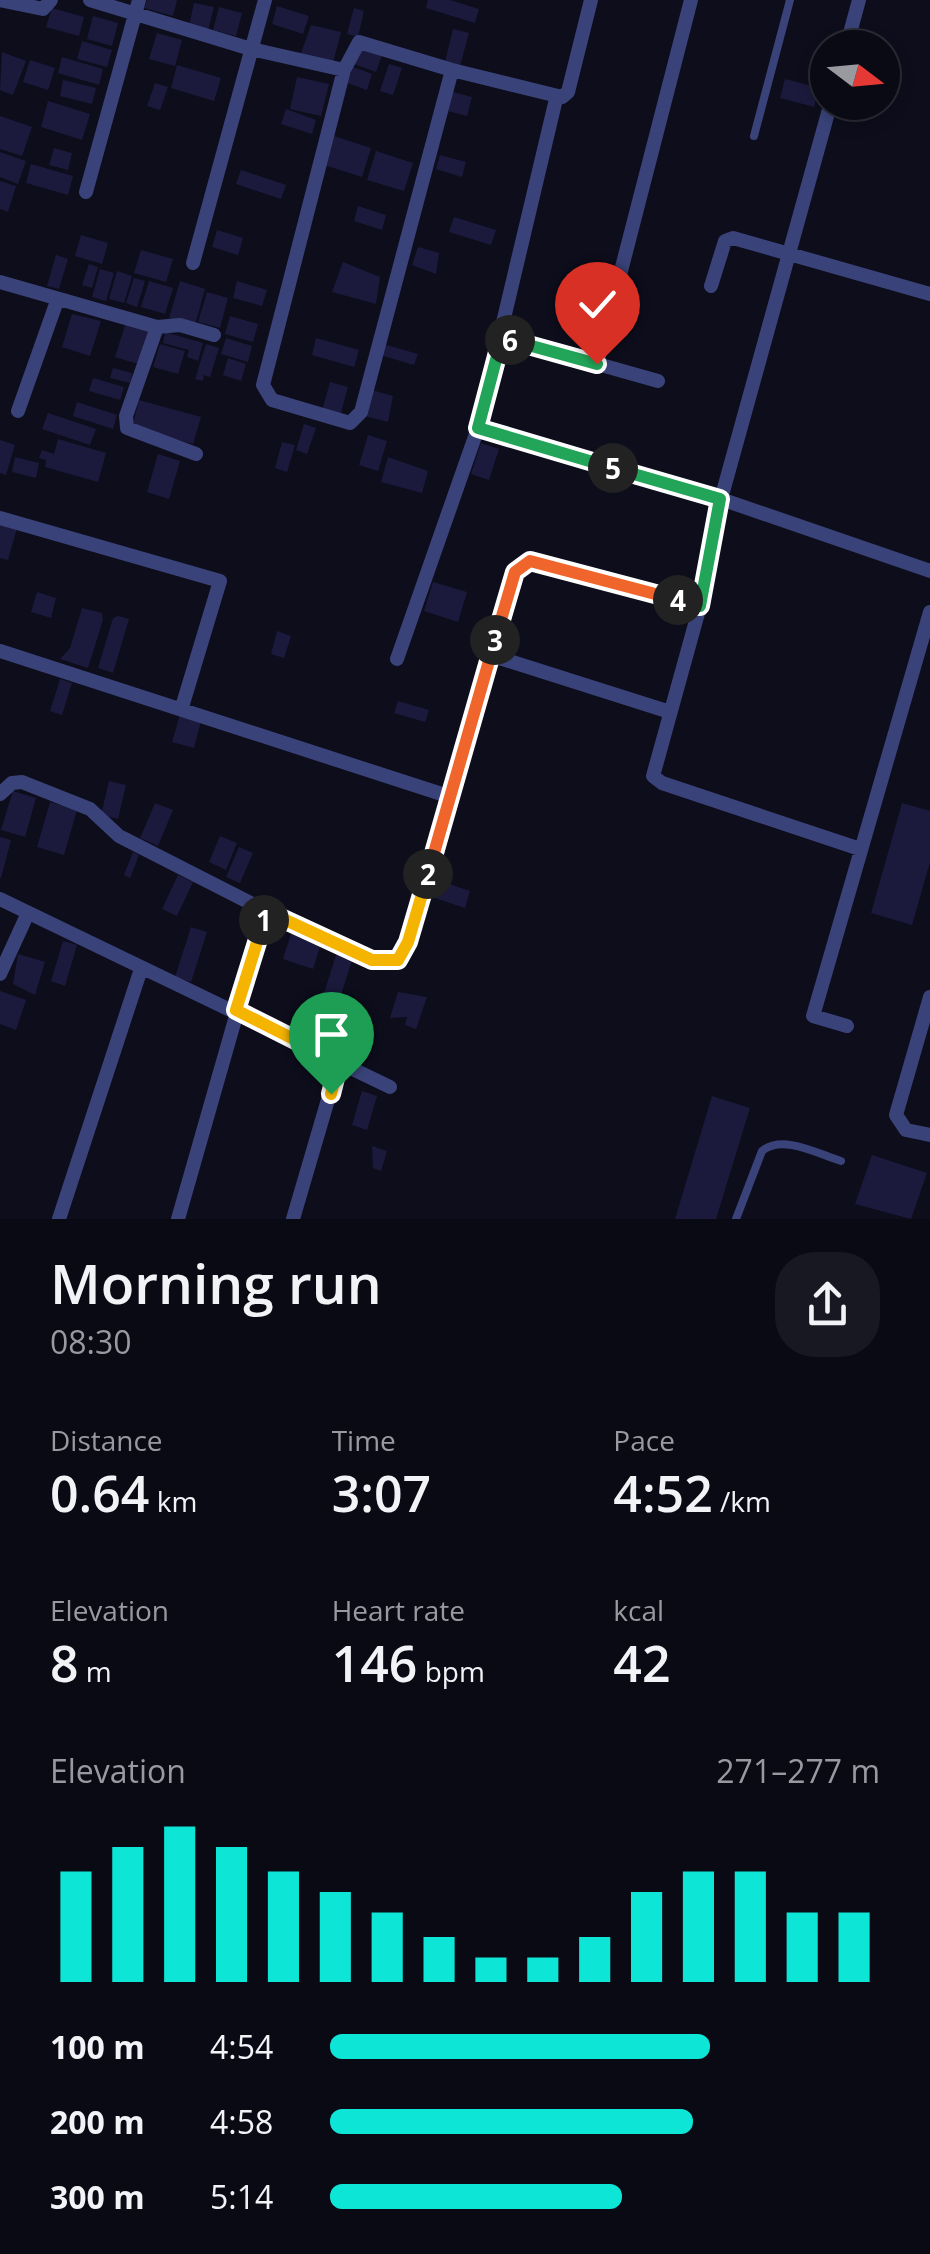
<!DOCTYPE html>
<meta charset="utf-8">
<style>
body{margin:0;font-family:"Open Sans",sans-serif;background:#181822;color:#f1f3f6;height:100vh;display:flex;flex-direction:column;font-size:38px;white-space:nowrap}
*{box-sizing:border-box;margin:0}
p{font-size:32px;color:#999aa0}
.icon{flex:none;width:55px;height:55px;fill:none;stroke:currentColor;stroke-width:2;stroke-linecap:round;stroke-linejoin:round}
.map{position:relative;height:1219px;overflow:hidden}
.details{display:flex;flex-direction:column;background:#0a0a15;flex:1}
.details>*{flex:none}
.needle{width:65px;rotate:106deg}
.buttons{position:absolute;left:810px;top:30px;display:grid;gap:20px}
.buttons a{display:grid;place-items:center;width:90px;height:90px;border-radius:50%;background:#0a0a15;box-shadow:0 5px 15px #0003,0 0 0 2px #2a2b34;font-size:50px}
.pin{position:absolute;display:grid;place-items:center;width:85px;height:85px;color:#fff;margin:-102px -42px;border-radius:50% 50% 50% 0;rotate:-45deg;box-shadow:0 0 10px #0007}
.pin .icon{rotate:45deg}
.km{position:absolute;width:50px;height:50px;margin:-25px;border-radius:50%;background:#222;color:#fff;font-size:28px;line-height:50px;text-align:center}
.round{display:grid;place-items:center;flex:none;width:105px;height:105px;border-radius:40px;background:#181822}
.overview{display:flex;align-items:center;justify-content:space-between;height:170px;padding:0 50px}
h1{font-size:55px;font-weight:600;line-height:75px}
.metrics{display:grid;grid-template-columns:repeat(3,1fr);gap:15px;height:170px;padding:10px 50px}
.metrics div{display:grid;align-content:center}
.metrics b{font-size:50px;font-weight:600}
.metrics small{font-size:28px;font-weight:400}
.metrics p{font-size:28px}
.chart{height:280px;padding:20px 50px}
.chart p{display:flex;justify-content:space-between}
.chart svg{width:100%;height:180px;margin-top:10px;stroke:#0de6d6;stroke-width:6}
ul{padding:0 50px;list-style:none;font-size:32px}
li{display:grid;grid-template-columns:160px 120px 1fr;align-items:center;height:75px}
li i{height:25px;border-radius:12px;background:#0de6d6}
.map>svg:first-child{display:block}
.building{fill:#1b1a3c}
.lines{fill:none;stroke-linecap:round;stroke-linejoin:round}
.lane{stroke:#3a4379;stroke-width:8}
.street{stroke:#3a4379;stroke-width:14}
.split-1-casing{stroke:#fff;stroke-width:20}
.split-2-casing{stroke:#fff;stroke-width:20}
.split-3-casing{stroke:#fff;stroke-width:20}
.split-4-casing{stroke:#fff;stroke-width:20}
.split-5-casing{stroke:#fff;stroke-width:20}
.split-6-casing{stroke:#fff;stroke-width:20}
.split-7-casing{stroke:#fff;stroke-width:20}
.split-1{stroke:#f5b400;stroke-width:12}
.split-2{stroke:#f5b400;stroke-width:12}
.split-3{stroke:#f0652b;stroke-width:12}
.split-4{stroke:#f0652b;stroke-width:12}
.split-5{stroke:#22a559;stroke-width:12}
.split-6{stroke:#22a559;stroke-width:12}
.split-7{stroke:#22a559;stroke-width:12}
</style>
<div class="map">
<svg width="930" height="1219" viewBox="0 0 930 1219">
<rect width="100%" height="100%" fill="#0d0d1c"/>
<path class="building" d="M147 0H177L173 16 144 8Z
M428 0H450L479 9 475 23 426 8Z
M194 3 214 7 208 31 189 26Z
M277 6 309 16 303 34 272 24Z
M219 7 242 13 236 36 213 30Z
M52 8 84 17 79 36 46 27Z
M354 8 364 11 358 37 347 34Z
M93 16 118 23 112 46 87 39Z
M311 25 341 32 333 63 301 53Z
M453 29 469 33 460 66 445 62Z
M157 33 182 40 175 66 149 59Z
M82 41 112 50 107 67 77 59Z
M360 47 382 55 376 72 354 64Z
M2 52 26 61 13 95 0 90Z
M62 57 103 69 99 85 58 73Z
M30 60 55 68 48 90 23 82Z
M389 64 402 68 393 95 380 91Z
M177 65 221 78 214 101 171 88Z
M353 67 372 74 367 90 347 83Z
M297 77 329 84 321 116 290 109Z
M785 79 819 88 814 107 780 98Z
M63 80 96 88 92 104 60 96Z
M155 83 168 87 160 110 147 106Z
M453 92 472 97 467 116 448 111Z
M48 101 90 114 82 140 41 127Z
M286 109 316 120 312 134 281 124Z
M0 116 32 127 22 156 0 149Z
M334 136 371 148 362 177 324 165Z
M54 148 72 153 68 170 49 165Z
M376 151 413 163 404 191 367 180Z
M0 152 26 161 18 184 0 177Z
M440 155 466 162 462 177 436 169Z
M31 164 73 176 68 195 26 183Z
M241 170 286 185 281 199 236 184Z
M0 181 16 186 8 212 0 209Z
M358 206 386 215 382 230 354 221Z
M454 217 496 230 491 245 449 232Z
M217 230 243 238 238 255 212 247Z
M81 235 108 243 102 264 75 256Z
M418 247 439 253 436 274 412 265Z
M141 250 173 259 166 282 134 273Z
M56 255 68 259 59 289 47 286Z
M343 262 380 277 376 304 332 292Z
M89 264 98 267 92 288 82 285Z
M100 269 114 273 106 301 92 297Z
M117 271 132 276 124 303 109 299Z
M134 278 145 281 137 307 126 303Z
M149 281 173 288 165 314 141 307Z
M180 281 205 289 195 325 169 318Z
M237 281 267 290 262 306 233 298Z
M207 292 228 298 220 328 198 322Z
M72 314 101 321 90 356 62 347Z
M230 316 258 324 253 342 225 334Z
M126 322 149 328 138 364 115 357Z
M165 332 203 343 198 361 187 357 189 350 163 343Z
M226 338 252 346 248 362 221 354Z
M316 338 359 350 354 367 312 355Z
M160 344 185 351 178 374 153 367Z
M206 344 219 348 210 377 204 375 203 381 195 379Z
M383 344 418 354 414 365 380 355Z
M228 358 246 364 241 381 223 375Z
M113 368 132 373 130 383 110 378Z
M93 378 124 387 120 400 89 391Z
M330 382 348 387 340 416 322 411Z
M372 390 393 396 388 422 365 416Z
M139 400 201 417 193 444 132 428Z
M77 402 117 415 113 429 73 416Z
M48 413 96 429 90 445 42 429Z
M304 424 316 428 307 454 296 450Z
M368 435 387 441 378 471 359 465Z
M58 439 106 453 98 482 45 467 46 460 39 458 42 450 54 454Z
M0 440 15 445 6 475 0 473Z
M282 442 295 445 287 472 275 468Z
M481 443 499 449 489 480 471 474Z
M158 454 180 461 169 499 147 492Z
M15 457 39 463 36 478 12 472Z
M388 457 428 471 422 493 381 482Z
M0 523 17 528 8 560 0 558Z
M433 582 467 592 458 622 424 611Z
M37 592 56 598 51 618 31 612Z
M82 608 102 613 103 620 88 668 60 659 70 648Z
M118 616 129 619 113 673 98 668 113 618Z
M277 631 291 636 284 658 271 654Z
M60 679 72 683 62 715 50 711Z
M398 701 429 710 425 722 394 713Z
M181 711 202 717 194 748 172 742Z
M109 781 126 785 118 819 101 815Z
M13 791 36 798 25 837 1 830Z
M50 802 77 810 64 855 37 847Z
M155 803 173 810 158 846 140 838Z
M902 803 930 811V862L912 925 871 913Z
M220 836 237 843 226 870 209 862Z
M0 837 11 840 1 878H0Z
M239 847 253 853 240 883 226 877Z
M133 852 139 855 130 878 124 875Z
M178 875 193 882 177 916 162 909Z
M431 878 470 891 465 908 426 895Z
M191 927 207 932 191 982 175 977Z
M292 931 322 941 313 969 283 959Z
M63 941 77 945 65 986 51 981Z
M338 949 354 954 340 998 324 993Z
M18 954 45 962 35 995 13 984Z
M0 991 26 1000 16 1030 0 1024Z
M398 992 427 997 416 1029 405 1025 407 1017 390 1018Z
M362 1091 377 1096 367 1130 352 1125Z
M712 1096 750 1108 716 1219H675Z
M372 1146 387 1151 381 1171 373 1168Z
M872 1155 927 1173 911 1219 855 1204Z"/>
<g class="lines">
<path class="lane" d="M754 136 790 0
M736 1219 762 1151C783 1134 818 1154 841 1161"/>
<path class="street" d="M0 0 43 9 51 0
M90 0 251 49 344 70
M359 42 452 70 361 412 350 423 272 400 263 385 344 70Z
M846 48 859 0
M452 70 562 97 568 92 591 0
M831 102 721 499 700 606 653 776 662 783 860 849
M86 192 139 0
M193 263 265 0
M0 282 157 327 126 416 127 428 196 454
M711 286 725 241 733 238 930 294
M157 327 180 325 214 335
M502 337 658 381
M597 364 691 0
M18 411 57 301
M478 428 721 499 930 571
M0 518 220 581 182 707
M0 651 451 797
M490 655 670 712
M397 659 478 428 556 99
M0 794 12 783 22 782 90 809 119 836 266 911
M0 899 390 1087
M0 974 28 913
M930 997 896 1115 906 1130 930 1135
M847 1026 813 1016 930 612
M59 1219 141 969
M178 1219 266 911 372 959 398 960 408 942 520 565 530 561 700 606
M293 1219 339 1062"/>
</g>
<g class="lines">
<defs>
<path id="split-1" d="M264 920 236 1010 339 1062 331 1094"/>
<path id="split-2" d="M264 920 266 911 372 960H398L408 942 428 874"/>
<path id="split-3" d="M428 874 495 640"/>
<path id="split-4" d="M495 640 515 572 530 561 678 600"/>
<path id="split-5" d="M613 468 720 499 700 606 678 600"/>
<path id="split-6" d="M510 340 502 337 478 428 613 468"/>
<path id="split-7" d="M510 340 597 364"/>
</defs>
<use href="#split-1" class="split-1-casing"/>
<use href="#split-2" class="split-2-casing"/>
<use href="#split-3" class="split-3-casing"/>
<use href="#split-4" class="split-4-casing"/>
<use href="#split-5" class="split-5-casing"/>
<use href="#split-6" class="split-6-casing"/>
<use href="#split-7" class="split-7-casing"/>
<use href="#split-1" class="split-1"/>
<use href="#split-2" class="split-2"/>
<use href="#split-3" class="split-3"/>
<use href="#split-4" class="split-4"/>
<use href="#split-5" class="split-5"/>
<use href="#split-6" class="split-6"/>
<use href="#split-7" class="split-7"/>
</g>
</svg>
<div class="buttons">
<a><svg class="needle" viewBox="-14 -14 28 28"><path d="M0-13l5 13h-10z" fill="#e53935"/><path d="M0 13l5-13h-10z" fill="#999aa0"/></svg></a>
</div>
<div class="pin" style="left:331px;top:1094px;background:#1e9e55"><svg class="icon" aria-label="arrive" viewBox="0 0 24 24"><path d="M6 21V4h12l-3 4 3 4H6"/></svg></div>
<div class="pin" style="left:597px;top:364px;background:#d93025"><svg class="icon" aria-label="check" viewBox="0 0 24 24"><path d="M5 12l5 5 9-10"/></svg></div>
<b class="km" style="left:264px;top:920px">1</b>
<b class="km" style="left:428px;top:874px">2</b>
<b class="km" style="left:495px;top:640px">3</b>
<b class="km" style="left:678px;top:600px">4</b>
<b class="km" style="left:613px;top:468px">5</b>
<b class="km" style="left:510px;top:340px">6</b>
</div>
<section class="details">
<div class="overview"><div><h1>Morning run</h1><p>08:30</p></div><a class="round"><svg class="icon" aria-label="share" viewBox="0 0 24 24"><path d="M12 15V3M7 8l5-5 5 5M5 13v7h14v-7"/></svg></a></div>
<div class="metrics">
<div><p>Distance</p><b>0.64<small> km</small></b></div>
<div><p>Time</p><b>3:07</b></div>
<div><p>Pace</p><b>4:52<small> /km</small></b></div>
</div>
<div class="metrics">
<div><p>Elevation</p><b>8<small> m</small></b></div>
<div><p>Heart rate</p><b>146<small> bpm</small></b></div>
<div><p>kcal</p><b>42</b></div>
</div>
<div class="chart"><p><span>Elevation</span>271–277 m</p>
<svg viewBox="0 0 160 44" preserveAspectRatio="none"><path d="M5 44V17M15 44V11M25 44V6M35 44V11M45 44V17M55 44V22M65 44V27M75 44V33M85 44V38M95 44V38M105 44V33M115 44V22M125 44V17M135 44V17M145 44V27M155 44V27"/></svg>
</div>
<ul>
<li><b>100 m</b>4:54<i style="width:69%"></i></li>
<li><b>200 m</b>4:58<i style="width:66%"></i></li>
<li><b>300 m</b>5:14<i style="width:53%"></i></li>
</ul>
</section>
